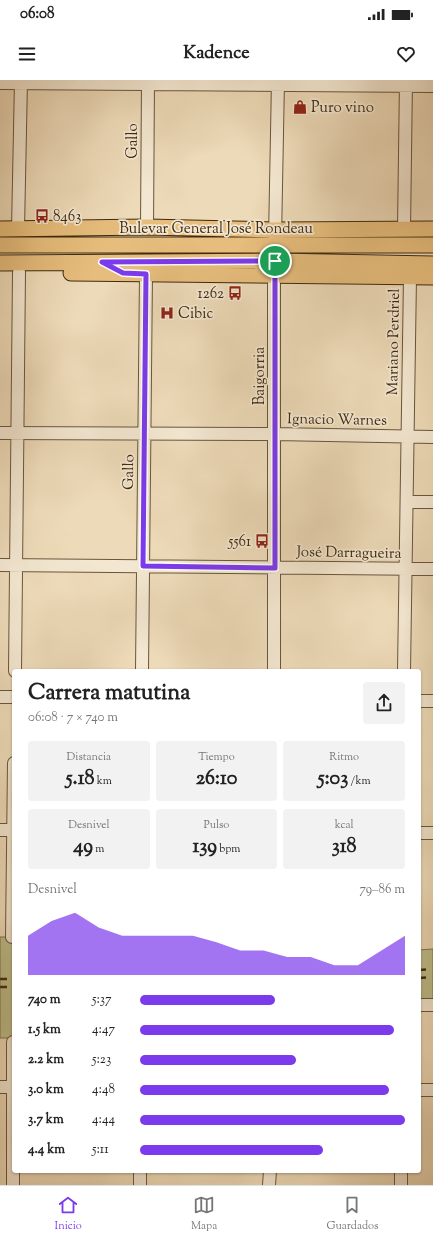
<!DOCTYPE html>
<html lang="es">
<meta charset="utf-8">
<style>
body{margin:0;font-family:"Sorts Mill Goudy",serif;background:#f2f2f2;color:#222;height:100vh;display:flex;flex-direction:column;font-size:15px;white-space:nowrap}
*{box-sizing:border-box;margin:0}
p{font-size:13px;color:#767676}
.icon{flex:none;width:22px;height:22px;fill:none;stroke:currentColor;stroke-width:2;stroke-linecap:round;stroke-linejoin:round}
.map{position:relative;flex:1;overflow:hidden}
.sheet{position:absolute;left:12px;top:589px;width:409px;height:504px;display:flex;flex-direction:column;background:#fff;border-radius:4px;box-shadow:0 1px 3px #0004}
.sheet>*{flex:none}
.pin{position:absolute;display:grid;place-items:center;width:34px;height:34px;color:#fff;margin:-17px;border:2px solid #fff;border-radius:50%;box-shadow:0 1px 4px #0007}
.round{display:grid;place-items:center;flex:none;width:42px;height:42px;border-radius:4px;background:#f2f2f2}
.headline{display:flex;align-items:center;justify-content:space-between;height:68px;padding:0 16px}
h1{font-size:22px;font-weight:800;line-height:30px}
.stats{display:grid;grid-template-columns:repeat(3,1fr);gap:6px;height:68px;padding:4px 16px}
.stats div{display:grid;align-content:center;border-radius:4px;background:#f2f2f2;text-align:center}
.stats b{font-size:20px;font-weight:800}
.stats small{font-size:11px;font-weight:400}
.stats p{font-size:11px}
.chart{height:112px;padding:8px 16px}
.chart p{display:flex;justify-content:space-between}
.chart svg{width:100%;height:72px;margin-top:4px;fill:#7c3aed;opacity:.7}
ul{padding:0 16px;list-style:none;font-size:13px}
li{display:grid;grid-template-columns:64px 48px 1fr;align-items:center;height:30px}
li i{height:10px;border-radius:5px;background:#7c3aed}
.status{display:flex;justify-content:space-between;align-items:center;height:28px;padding:0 20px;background:#fff;direction:ltr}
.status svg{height:11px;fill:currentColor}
header{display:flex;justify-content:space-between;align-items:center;height:52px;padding:0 16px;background:#fff;font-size:18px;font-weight:800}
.tabs{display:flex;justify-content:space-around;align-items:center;height:56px;border-top:1px solid #e0e0e0;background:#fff;font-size:11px;color:#767676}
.tabs a{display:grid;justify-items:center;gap:2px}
.tabs .selected{color:#7c3aed}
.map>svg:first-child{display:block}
.green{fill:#bdbe8b;stroke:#7e744e}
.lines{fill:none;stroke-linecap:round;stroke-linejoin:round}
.minor-casing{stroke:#6a563b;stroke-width:14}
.major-casing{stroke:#3f2a11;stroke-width:17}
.minor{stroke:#f3e7d1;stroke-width:12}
.major{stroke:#e6bd7c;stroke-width:15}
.rail{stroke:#3f2a11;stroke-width:2.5;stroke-dasharray:7 7;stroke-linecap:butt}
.route-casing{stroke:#fff;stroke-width:8}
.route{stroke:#7c3aed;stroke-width:5}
.labels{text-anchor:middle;stroke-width:3.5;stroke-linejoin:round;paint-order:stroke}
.poi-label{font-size:15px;fill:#3f2a11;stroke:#f3e7d1;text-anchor:start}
.street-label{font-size:15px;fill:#3f2a11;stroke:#f3e7d1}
</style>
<div class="status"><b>06:08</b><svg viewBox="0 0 49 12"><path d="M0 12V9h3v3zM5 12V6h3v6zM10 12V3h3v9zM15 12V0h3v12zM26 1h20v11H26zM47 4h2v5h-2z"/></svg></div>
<header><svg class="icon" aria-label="menu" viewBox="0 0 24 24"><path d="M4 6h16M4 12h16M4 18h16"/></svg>Kadence<svg class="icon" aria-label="heart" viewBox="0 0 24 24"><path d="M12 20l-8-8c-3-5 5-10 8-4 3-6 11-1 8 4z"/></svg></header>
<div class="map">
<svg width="433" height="1105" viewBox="0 0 433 1105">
<rect width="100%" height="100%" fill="#eddab8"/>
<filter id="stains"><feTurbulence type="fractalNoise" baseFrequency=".005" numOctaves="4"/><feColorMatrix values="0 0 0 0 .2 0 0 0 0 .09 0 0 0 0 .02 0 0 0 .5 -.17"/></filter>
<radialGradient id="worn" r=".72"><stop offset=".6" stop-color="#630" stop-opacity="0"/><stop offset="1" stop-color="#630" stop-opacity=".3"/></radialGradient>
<path class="green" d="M0 857H14V958H0Z
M433 869V925H419V870Z"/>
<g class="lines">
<defs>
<path id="minor" d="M0 3 433 6
M147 147 148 0
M18 149 21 0
M404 149 406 0
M275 159 278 0
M274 187V591
M0 353 275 354 433 357
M407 422H433
M0 485 433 489
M15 591 19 192
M142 591 146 194
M404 591 410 197
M0 617H14
M419 621H433
M0 750H14
M419 753H433
M12 857 14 683
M419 925H433
M0 1007H14
M419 1010H433
M140 1091V1105
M401 1091V1105
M13 1105V962
M269 1105 270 1091"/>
<path id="major" d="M0 149 147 147 276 150 433 149
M0 165H433
M0 183 275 181 433 184
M71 193 433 197"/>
</defs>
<use href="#minor" class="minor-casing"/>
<use href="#major" class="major-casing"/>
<use href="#minor" class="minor"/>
<use href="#major" class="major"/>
<path class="rail" d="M419 890 433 889
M419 898 433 897
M0 899H14
M0 907H14"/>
</g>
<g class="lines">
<defs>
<path id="route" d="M275 181V488L143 486 146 194 123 193 102 182Z"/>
</defs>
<use href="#route" class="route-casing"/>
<use href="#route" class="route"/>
</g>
<defs>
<symbol id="shop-bare" viewBox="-9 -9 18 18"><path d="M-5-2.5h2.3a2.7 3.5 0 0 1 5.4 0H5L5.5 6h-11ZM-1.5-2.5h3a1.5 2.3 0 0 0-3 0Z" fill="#8f2418" stroke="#f3e7d1" stroke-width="2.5" paint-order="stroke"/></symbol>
<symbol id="bus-bare" viewBox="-9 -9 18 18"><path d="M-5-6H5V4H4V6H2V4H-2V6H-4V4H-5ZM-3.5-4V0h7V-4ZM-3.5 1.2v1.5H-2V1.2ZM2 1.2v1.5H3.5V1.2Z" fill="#8f2418" stroke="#f3e7d1" stroke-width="2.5" paint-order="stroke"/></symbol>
<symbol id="hospital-bare" viewBox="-9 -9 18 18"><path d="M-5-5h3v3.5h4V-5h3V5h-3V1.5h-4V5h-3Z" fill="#8f2418" stroke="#f3e7d1" stroke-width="2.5" paint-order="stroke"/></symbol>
</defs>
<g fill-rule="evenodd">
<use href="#shop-bare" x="290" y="17" width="20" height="20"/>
<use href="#bus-bare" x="32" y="126" width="20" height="20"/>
<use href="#bus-bare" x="225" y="203" width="20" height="20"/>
<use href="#hospital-bare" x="157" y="223" width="20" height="20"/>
<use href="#bus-bare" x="252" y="451" width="20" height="20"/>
</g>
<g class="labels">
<g class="poi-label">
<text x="311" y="32">Puro vino</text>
<text x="53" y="141">8463</text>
<text x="224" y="218" text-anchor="end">1262</text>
<text x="178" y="238">Cibic</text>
<text x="251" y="466" text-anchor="end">5561</text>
</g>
<g class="street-label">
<text transform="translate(132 61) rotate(-90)" y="5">Gallo</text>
<text x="216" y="153">Bulevar General José Rondeau</text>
<text transform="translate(393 262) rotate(-89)" y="5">Mariano Perdriel</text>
<text transform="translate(259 296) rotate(-90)" y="5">Baigorria</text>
<text transform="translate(337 339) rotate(1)" y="5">Ignacio Warnes</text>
<text transform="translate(128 392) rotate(-89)" y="5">Gallo</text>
<text transform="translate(349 472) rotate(1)" y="5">José Darragueira</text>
</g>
</g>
<rect width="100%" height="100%" filter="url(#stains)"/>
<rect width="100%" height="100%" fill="url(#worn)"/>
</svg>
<div class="pin" style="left:275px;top:181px;background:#1e9e55"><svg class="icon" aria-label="arrive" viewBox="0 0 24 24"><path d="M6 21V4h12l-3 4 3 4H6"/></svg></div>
<section class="sheet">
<div class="headline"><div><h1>Carrera matutina</h1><p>06:08 · 7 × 740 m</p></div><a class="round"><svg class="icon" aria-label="share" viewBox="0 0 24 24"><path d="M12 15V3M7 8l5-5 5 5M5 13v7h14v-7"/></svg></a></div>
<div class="stats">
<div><p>Distancia</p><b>5.18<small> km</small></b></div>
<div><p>Tiempo</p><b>26:10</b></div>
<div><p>Ritmo</p><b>5:03<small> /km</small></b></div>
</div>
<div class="stats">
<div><p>Desnivel</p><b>49<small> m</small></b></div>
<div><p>Pulso</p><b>139<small> bpm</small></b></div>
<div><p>kcal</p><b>318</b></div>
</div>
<div class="chart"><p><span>Desnivel</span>79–86 m</p>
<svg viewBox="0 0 160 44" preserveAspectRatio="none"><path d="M0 44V20L10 11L20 6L30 15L40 20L50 20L60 20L70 20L80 24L90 29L100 29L110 33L120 33L130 38L140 38L150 29L160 20V44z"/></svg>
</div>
<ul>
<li><b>740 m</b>5:37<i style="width:51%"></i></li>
<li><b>1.5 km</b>4:47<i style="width:96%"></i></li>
<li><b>2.2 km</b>5:23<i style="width:59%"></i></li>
<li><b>3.0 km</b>4:48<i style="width:94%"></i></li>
<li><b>3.7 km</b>4:44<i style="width:100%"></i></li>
<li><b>4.4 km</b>5:11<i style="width:69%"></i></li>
</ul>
</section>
</div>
<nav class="tabs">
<a class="selected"><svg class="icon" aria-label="home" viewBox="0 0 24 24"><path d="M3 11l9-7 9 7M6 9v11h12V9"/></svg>Inicio</a>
<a><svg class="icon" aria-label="map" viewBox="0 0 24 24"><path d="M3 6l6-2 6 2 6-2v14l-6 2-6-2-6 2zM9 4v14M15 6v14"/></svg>Mapa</a>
<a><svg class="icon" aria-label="saved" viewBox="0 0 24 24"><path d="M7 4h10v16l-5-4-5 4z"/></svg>Guardados</a>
</nav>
